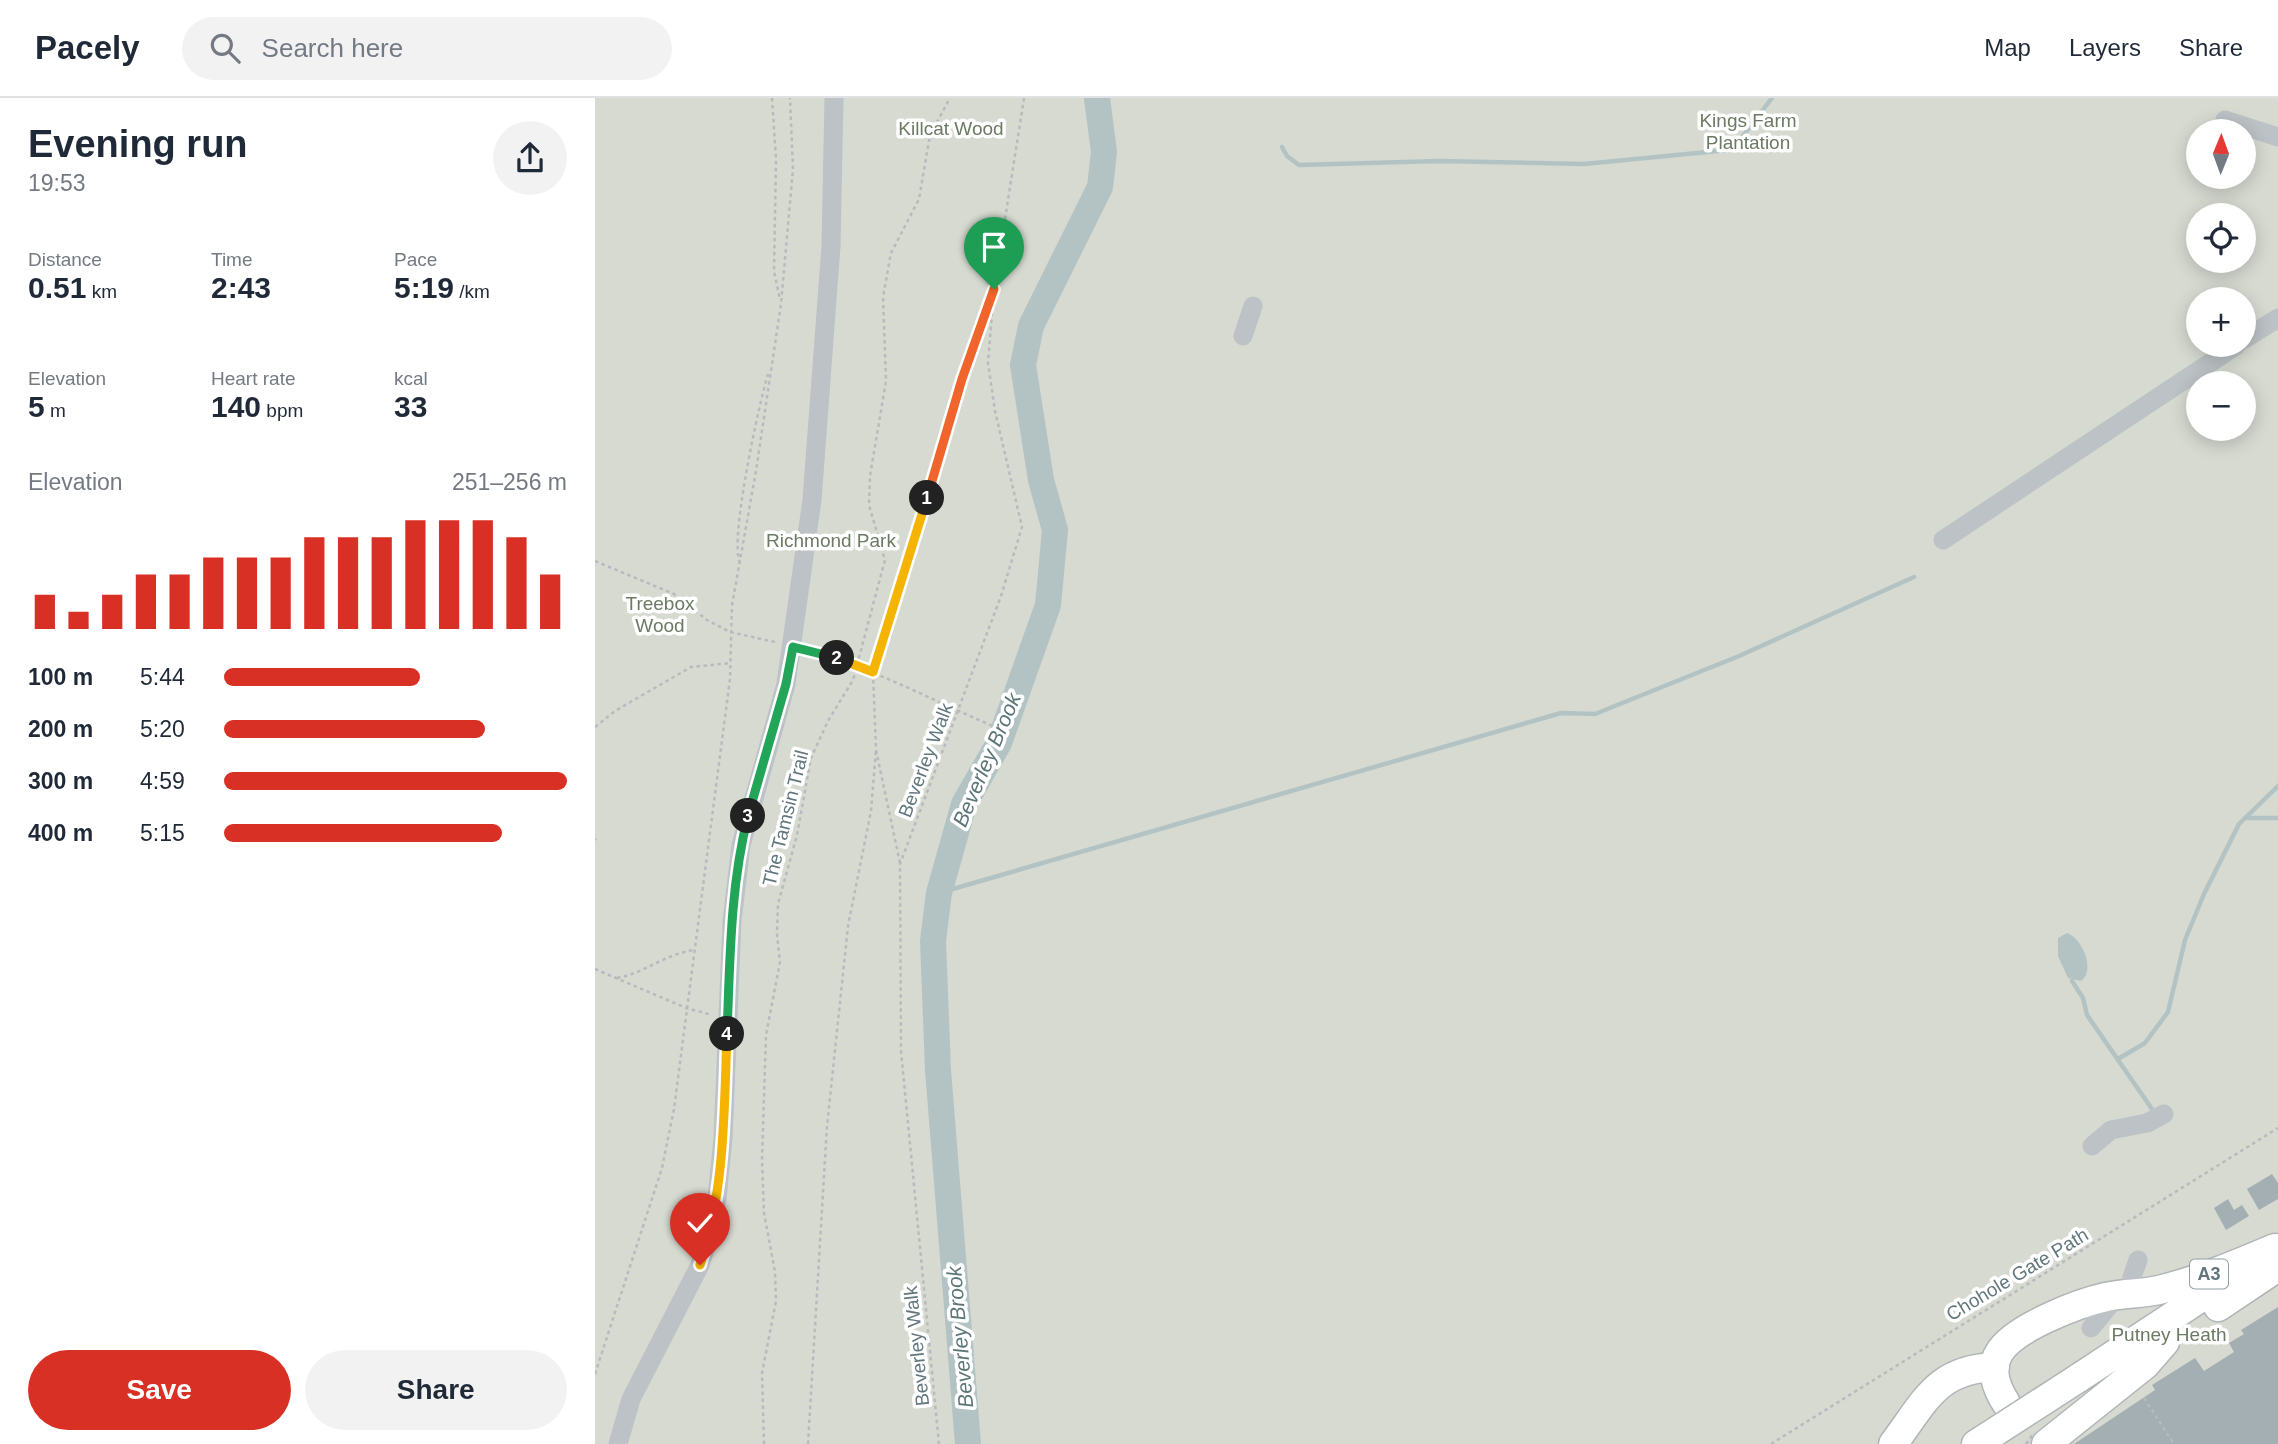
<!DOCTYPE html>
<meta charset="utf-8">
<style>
body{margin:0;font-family:Arial,sans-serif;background:#f2f2f3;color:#1f2937;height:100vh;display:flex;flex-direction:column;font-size:26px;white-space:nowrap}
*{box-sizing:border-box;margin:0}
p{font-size:23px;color:#747a83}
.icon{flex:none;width:38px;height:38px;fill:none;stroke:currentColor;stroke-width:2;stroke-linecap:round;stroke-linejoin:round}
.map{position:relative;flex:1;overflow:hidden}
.details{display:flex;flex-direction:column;background:#fff;width:595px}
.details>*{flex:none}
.needle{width:46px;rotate:1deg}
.controls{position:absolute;left:1591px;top:21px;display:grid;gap:14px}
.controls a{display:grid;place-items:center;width:70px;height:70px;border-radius:50%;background:#fff;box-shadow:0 4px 18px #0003;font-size:35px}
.pin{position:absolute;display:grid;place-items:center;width:60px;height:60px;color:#fff;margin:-72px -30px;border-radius:50% 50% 50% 0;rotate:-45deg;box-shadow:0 0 7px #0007}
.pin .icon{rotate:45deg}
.km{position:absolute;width:35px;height:35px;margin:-18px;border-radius:50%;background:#222;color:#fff;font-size:19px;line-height:35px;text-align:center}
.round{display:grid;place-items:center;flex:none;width:74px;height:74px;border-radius:37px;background:#f2f2f3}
.headline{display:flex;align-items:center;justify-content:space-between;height:119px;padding:0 28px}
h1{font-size:38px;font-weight:600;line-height:52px}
.figures{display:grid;grid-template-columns:repeat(3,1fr);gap:10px;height:119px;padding:7px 28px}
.figures div{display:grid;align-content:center}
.figures b{font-size:30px;font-weight:600}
.figures small{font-size:19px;font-weight:400}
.figures p{font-size:19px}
.chart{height:196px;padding:14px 28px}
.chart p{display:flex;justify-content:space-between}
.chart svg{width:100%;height:126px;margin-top:7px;stroke:#d93025;stroke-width:6}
.button{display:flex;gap:14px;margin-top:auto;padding:14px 28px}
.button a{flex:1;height:80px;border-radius:42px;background:#d93025;color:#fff;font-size:28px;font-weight:600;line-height:80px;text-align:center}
.button a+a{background:#f2f2f3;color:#1f2937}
ul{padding:0 28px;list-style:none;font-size:23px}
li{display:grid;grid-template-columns:112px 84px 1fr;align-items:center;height:52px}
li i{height:18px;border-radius:9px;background:#d93025}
header{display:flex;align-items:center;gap:42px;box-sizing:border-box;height:98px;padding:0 35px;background:#fff;border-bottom:2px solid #e0e1e3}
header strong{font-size:33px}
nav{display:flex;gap:38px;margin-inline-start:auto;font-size:24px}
.search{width:490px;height:63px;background:#f2f2f3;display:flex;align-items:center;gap:18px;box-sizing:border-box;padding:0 24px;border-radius:38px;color:#747a83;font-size:26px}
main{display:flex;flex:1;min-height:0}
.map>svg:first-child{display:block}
.green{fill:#d6dad1;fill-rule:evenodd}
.water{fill:#b3c3c4}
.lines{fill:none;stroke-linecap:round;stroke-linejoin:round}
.stream{stroke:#b3c3c4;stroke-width:4.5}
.river{stroke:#b3c3c4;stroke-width:26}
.building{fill:#a3afb2}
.highway-tunnel{stroke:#d1d5d5;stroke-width:28;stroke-dasharray:28 14;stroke-linecap:butt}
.highway-casing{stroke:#b0b5b8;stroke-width:31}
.path{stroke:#b7bbbd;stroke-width:2.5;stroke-dasharray:3.5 3.5;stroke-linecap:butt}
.minor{stroke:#bcc2c5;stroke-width:19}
.highway{stroke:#fff;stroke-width:28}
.highway-bridge-casing{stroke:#b0b5b8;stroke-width:31;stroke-linecap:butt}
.path-bridge{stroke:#b7bbbd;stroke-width:2.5;stroke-dasharray:3.5 3.5;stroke-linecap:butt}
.highway-bridge{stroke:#fff;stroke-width:28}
.split-1-casing{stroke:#fff;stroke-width:14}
.split-2-casing{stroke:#fff;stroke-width:14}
.split-3-casing{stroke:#fff;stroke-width:14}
.split-4-casing{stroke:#fff;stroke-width:14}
.split-5-casing{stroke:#fff;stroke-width:14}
.split-1{stroke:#f0652b;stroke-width:9}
.split-2{stroke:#f5b400;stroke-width:9}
.split-3{stroke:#22a559;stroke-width:9}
.split-4{stroke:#22a559;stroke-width:9}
.split-5{stroke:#f5b400;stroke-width:9}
.labels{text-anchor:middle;stroke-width:7;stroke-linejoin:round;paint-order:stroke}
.shield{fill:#fff;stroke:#909fa4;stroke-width:2}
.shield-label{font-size:18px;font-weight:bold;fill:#61767d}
.park-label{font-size:19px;fill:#6c7a64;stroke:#fff}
.street-label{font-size:19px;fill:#61767d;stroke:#fff}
.water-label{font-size:21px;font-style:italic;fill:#5c7678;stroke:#fff}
</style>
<header>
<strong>Pacely</strong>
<div class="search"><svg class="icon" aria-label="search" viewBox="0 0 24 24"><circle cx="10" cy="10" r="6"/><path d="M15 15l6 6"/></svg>Search here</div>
<nav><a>Map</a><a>Layers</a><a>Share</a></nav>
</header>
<main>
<section class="details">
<div class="headline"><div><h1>Evening run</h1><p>19:53</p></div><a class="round"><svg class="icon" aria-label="share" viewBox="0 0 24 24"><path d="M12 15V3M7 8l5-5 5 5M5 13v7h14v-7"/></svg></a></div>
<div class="figures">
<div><p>Distance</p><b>0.51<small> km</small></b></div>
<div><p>Time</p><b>2:43</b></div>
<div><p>Pace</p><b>5:19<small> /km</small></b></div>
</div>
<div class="figures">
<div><p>Elevation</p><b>5<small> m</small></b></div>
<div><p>Heart rate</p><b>140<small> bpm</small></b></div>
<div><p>kcal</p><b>33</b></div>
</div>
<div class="chart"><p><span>Elevation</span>251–256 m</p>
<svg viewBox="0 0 160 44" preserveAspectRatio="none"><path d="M5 44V32M15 44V38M25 44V32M35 44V25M45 44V25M55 44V19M65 44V19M75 44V19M85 44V12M95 44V12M105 44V12M115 44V6M125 44V6M135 44V6M145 44V12M155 44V25"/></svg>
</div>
<ul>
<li><b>100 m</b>5:44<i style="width:57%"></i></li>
<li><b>200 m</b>5:20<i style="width:76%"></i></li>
<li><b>300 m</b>4:59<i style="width:100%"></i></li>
<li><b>400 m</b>5:15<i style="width:81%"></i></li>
</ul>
<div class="button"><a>Save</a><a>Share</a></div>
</section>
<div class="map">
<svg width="1683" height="1346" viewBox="0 0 1683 1346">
<rect width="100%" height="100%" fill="#f6f5f2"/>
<path class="green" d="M0 0H1683V1346H0ZM1603 33H1648V79H1603ZM1603 117H1648V163H1603ZM1603 201H1648V247H1603ZM1603 285H1648V331H1603Z"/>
<path class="water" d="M1472 835C1487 840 1501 872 1486 883L1473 880 1463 858V840Z"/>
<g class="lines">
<path class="stream" d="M687 49 692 58 704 67 844 63 989 66 1185 47
M1143 51 1144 43 1177 0
M1650 720H1683
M344 795 966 615 1000 616 1144 558 1319 479
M1477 883 1488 900 1492 917 1559 1014
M1523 961 1550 945 1573 914 1590 842 1609 796 1644 726 1683 688"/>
<path class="river" d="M373 1346 343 972 338 843 344 795 369 706 404 645 453 507 460 432 446 382 428 267 436 228 505 89 509 54 502 0"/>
</g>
<path class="building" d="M1677 1076 1683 1085V1101L1664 1112 1652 1091Z
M1633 1101 1639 1112 1647 1107 1654 1118 1631 1132 1619 1110Z
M1683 1209V1346H1479L1560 1292 1557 1287 1600 1260 1609 1273 1639 1254 1634 1245 1649 1236 1646 1232Z"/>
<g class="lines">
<path class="highway-tunnel" d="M1411 1305 1439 1346"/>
<defs>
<path id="highway" d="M1623 1209 1683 1169
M1482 1281 1637 1179
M1411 1305C1402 1291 1394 1271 1404 1255 1418 1230 1484 1205 1511 1199 1529 1195 1547 1196 1564 1192 1604 1182 1642 1166 1680 1150
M1298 1346C1330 1304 1341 1271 1400 1269
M1381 1346 1403 1332
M1451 1346 1550 1267 1570 1244"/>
</defs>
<use href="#highway" class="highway-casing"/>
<path class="path" d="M177 0 181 61 179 173 185 202
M0 463 79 496 112 522 135 534 180 544
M145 465C134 442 164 306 173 276
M213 552C285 572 351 610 420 637
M0 629 20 613 96 569 136 565
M0 741 1 742
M305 765 281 652 278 574 367 281 397 197
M0 871 91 910 117 917
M22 880C50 875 70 856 99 852
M1592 1246 1614 1229
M0 1276 67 1070 79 1011 135 581 137 507 161 373 186 206 198 71 195 0
M1549 1300 1579 1346
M169 1346 167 1275 181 1203 180 1174 169 1115 167 1062 171 937 185 864 182 837 183 806 202 737 216 660 233 623 258 582 290 462 274 407 275 378 291 283 288 199 296 155 324 101 335 37 355 0
M213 1346 232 1028 253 828 276 713 281 652
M344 1346 306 953 305 766 406 498 427 429 400 313 393 265 399 191 429 0
M1176 1346 1683 1030"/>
<path class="minor" d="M1630 22 1683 39
M648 238 658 208
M1648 242 1683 220
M1348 442 1642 247
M1497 1048 1516 1032 1552 1025 1569 1016
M1536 1195 1537 1179 1543 1162
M1496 1230 1514 1208 1513 1198
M23 1346 36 1301 105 1167 116 1133 122 1100 128 1040 137 823 146 747 191 586 217 402 236 148 239 0"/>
<use href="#highway" class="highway"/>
<defs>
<path id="highway-bridge" d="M1403 1332 1482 1281"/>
</defs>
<use href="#highway-bridge" class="highway-bridge-casing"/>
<path class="path-bridge" d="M1431 1346 1438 1336"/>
<use href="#highway-bridge" class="highway-bridge"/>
</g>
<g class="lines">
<defs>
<path id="split-1" d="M332 400 367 281 399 191"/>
<path id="split-2" d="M242 560 278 574 332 400"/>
<path id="split-3" d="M153 718 191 586 198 549 242 560"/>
<path id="split-4" d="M132 936C135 863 135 789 153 718"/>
<path id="split-5" d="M105 1167C130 1092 129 1014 132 936"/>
</defs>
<use href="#split-1" class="split-1-casing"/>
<use href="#split-2" class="split-2-casing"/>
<use href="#split-3" class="split-3-casing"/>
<use href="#split-4" class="split-4-casing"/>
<use href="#split-5" class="split-5-casing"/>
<use href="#split-1" class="split-1"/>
<use href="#split-2" class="split-2"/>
<use href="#split-3" class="split-3"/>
<use href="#split-4" class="split-4"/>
<use href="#split-5" class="split-5"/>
</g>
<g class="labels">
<rect class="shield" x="1595" y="1161.5" width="38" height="29" rx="5"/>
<g class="shield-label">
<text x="1614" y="1182">A3</text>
</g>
<g class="park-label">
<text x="1153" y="29">Kings Farm<tspan x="1153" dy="22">Plantation</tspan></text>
<text x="356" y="37">Killcat Wood</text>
<text x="236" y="449">Richmond Park</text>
<text x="65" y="512">Treebox<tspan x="65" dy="22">Wood</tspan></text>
<text x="1574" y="1243">Putney Heath</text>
</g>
<g class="street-label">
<text transform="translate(330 662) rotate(-69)" y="7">Beverley Walk</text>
<text transform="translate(190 720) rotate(-76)" y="7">The Tamsin Trail</text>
<text transform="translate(1422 1176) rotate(-31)" y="7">Chohole Gate Path</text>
<text transform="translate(321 1248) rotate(-96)" y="7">Beverley Walk</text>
</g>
<g class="water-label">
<text transform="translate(392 662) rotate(-67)" y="7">Beverley Brook</text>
<text transform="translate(365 1239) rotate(-95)" y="7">Beverley Brook</text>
</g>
</g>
</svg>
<div class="controls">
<a><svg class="needle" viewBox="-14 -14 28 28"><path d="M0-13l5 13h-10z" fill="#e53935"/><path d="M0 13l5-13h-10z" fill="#747a83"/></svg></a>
<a><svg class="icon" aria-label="locate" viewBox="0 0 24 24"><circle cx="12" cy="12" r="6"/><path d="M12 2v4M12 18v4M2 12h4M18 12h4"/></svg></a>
<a>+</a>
<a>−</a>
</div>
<div class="pin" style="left:399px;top:191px;background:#1e9e55"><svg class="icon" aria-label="arrive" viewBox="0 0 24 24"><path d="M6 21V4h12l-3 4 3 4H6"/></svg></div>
<div class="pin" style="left:105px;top:1167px;background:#d93025"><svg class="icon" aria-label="check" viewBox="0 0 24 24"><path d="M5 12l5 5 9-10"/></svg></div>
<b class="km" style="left:332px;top:400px">1</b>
<b class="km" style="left:242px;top:560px">2</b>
<b class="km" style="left:153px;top:718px">3</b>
<b class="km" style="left:132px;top:936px">4</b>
</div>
</main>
